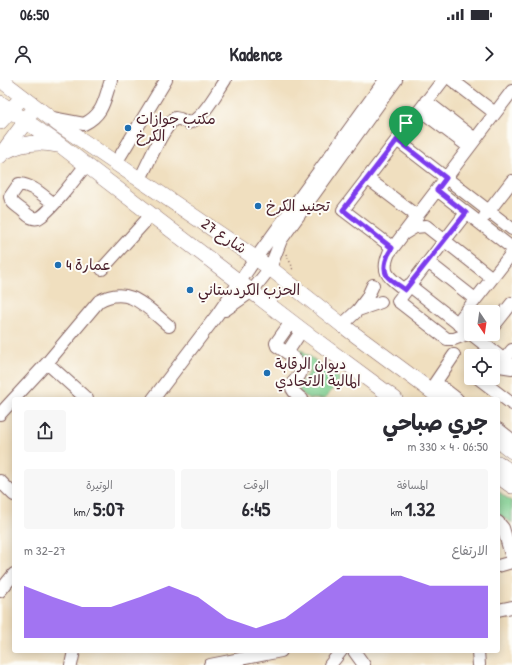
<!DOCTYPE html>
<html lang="ar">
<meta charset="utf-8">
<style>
body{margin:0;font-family:"Patrick Hand","Playpen Sans Arabic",sans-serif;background:#f7f7f7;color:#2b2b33;direction:rtl;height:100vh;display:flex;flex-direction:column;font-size:15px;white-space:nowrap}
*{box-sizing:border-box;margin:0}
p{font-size:13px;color:#7c7c81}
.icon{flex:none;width:22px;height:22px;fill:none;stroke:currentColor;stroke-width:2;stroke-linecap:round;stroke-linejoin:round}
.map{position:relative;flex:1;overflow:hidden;direction:ltr}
.panel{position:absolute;left:12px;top:317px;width:488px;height:256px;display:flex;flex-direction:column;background:#fff;border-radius:4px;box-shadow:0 2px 10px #0003;direction:rtl}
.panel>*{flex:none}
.needle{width:26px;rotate:167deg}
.buttons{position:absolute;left:464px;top:225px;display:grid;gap:8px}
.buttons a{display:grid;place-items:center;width:36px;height:36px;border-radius:4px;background:#fff;box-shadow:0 2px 10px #0003;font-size:20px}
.pin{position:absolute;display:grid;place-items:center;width:34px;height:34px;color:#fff;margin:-41px -17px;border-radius:50% 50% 50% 0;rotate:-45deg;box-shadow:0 0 4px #0007}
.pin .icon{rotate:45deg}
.round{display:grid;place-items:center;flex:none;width:42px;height:42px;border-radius:4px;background:#f7f7f7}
.headline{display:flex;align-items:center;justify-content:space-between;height:68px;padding:0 12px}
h1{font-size:22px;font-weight:700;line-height:30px}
.stats{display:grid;grid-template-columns:repeat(3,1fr);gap:6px;height:68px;padding:4px 12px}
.stats div{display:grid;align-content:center;border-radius:4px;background:#f7f7f7;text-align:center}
.stats b{font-size:20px;font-weight:700}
.stats small{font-size:11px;font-weight:400}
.stats p{font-size:11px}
.chart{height:112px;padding:8px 12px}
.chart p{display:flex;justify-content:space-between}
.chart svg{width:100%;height:72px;margin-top:4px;fill:#7c3aed;opacity:.7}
.status{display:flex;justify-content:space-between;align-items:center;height:28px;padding:0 20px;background:#fff;direction:ltr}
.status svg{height:11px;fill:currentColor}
header{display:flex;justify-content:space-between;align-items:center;height:52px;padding:0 12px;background:#fff;font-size:18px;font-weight:700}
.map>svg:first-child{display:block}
.green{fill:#7fcf90;stroke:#64775e}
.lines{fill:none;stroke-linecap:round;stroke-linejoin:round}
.minor-casing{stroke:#84625f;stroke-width:14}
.major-casing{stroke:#84625f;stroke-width:16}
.path{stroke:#84625f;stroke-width:1.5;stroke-dasharray:1 3;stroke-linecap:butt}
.minor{stroke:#fff;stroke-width:12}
.major{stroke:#fff;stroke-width:15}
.route-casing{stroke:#fff;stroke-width:8}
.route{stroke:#7c3aed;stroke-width:5}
.poi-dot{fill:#1f6fb2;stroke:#fdfcf7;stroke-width:1.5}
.labels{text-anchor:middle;stroke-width:4;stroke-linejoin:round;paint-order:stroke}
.poi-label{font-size:15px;fill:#4a1f2b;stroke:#fdfcf7;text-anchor:start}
.street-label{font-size:15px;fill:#4a1f2b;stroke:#fdfcf7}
</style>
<div class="status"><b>06:50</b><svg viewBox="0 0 49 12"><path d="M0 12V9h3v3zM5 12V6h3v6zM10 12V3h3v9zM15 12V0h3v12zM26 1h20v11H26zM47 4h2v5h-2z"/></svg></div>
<header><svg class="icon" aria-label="forward" viewBox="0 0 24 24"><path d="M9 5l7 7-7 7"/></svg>Kadence<svg class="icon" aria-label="person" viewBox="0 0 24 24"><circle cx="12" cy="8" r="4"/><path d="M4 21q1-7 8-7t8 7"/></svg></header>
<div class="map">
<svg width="512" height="585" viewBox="0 0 512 585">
<rect width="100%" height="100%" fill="#fdfcf7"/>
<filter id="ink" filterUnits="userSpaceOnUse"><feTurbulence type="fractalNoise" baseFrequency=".025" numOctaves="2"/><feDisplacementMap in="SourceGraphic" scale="8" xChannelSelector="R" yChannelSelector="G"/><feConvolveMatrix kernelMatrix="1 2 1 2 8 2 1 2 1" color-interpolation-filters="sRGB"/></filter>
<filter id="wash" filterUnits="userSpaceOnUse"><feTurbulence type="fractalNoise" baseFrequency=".012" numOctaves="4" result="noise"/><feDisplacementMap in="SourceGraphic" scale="16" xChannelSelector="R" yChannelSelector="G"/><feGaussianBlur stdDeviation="0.9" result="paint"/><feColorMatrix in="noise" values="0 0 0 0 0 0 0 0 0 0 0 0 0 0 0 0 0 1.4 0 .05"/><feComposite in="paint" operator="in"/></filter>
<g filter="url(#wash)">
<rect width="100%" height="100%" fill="#f0dfbf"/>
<path class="green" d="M300 269 340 299 325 319H309L299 311C298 293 325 297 297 274Z
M498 411 512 422V443L498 434Z"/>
</g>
<g filter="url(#ink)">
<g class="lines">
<defs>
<path id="minor" d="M452 0 495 33
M426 21 475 59
M420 30 469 67
M52 38 84 44C104 34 104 20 111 0
M397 60 512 149
M116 83 166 0
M367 98 417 136
M140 99C149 82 161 51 175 38L180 39 188 43C202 41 217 12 225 0
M437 110 512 168
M53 123C43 116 33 105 19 104L10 117C11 123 17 126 22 130 27 134 31 140 38 138 46 137 79 94 86 85
M485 136 512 101
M405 153 415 147 426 146 492 198
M393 168 343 130 443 0
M428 182 475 219
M102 189 151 135
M409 205 512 286
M405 210C390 198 380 194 389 173L512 11
M398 221 466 133
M398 221 447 259H454L470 253
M225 230 252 211 270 188 281 160 396 0
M358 230 367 218 373 205
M291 242 276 263 277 266C284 271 299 279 301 288 303 302 278 301 302 319
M457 243 512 173
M342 245 358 230 381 222
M493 247 512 223
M287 273 302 250
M504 280 512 270
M47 283 87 319
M493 285 512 288
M478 298 512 324
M437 301 439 305 457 319
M442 318 435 303 454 275
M153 319 217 235 256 178 385 0
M0 334 47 283 99 221C129 204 147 228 169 246
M498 349 512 360
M0 401 14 415
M498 442 503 448 512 478
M498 486 512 482
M0 511 14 494
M498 530 512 527
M354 571 364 585
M478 571 479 585
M71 585 74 571
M210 585 281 571
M330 585 341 571"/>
<path id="major" d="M1 0 58 44 270 188 342 245 442 319
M0 23 60 65 302 250 395 319
M0 42 17 23
M4 72C21 63 38 61 57 65
M0 76 26 41 31 33
M498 360 512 371
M498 383 512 393
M498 396 512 406"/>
</defs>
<use href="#minor" class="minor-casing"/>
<use href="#major" class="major-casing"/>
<path class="path" d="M286 174 293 188 291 190"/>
<use href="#minor" class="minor"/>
<use href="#major" class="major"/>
</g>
</g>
<g class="lines" filter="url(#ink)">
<defs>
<path id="route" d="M397 60 446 98 437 110 466 133 405 210C400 206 391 201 387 196 382 187 387 175 392 168L343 130Z"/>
</defs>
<use href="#route" class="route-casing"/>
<use href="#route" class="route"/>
</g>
<g class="poi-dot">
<circle cx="128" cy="48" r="4"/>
<circle cx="258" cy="126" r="4"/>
<circle cx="58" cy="185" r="4"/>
<circle cx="190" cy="210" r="4"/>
<circle cx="267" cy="293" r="4"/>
</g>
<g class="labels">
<g class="poi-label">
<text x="136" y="44">مكتب جوازات<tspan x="136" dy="17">الكرخ</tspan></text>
<text x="266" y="131">تجنيد الكرخ</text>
<text x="66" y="190">عمارة 4</text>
<text x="198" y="215">الحزب الكردستاني</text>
<text x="275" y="289">ديوان الرقابة<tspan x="275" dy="17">المالية الاتحادي</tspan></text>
</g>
<g class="street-label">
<text transform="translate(224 156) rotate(34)" y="5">شارع 27</text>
</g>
</g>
</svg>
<div class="buttons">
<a><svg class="needle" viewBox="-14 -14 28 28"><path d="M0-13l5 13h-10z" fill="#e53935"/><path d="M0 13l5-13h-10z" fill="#7c7c81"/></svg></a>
<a><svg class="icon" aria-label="locate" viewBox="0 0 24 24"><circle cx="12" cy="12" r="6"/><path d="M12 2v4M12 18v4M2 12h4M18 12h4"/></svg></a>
</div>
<div class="pin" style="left:406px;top:67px;background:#1e9e55"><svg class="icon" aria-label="arrive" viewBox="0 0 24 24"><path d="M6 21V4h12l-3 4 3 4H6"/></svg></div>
<section class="panel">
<div class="headline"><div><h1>جري صباحي</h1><p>06:50 · 4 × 330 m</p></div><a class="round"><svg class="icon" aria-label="share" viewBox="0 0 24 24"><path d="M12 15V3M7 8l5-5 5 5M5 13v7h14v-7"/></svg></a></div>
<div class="stats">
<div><p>المسافة</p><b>1.32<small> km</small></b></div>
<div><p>الوقت</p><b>6:45</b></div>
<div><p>الوتيرة</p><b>5:07<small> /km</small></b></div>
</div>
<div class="chart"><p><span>الارتفاع</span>27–32 m</p>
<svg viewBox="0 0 160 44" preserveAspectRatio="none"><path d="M0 44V12L10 19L20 25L30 25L40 19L50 12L60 19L70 32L80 38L90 32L100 19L110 6L120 6L130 6L140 12L150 12L160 12V44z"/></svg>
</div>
</section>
</div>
